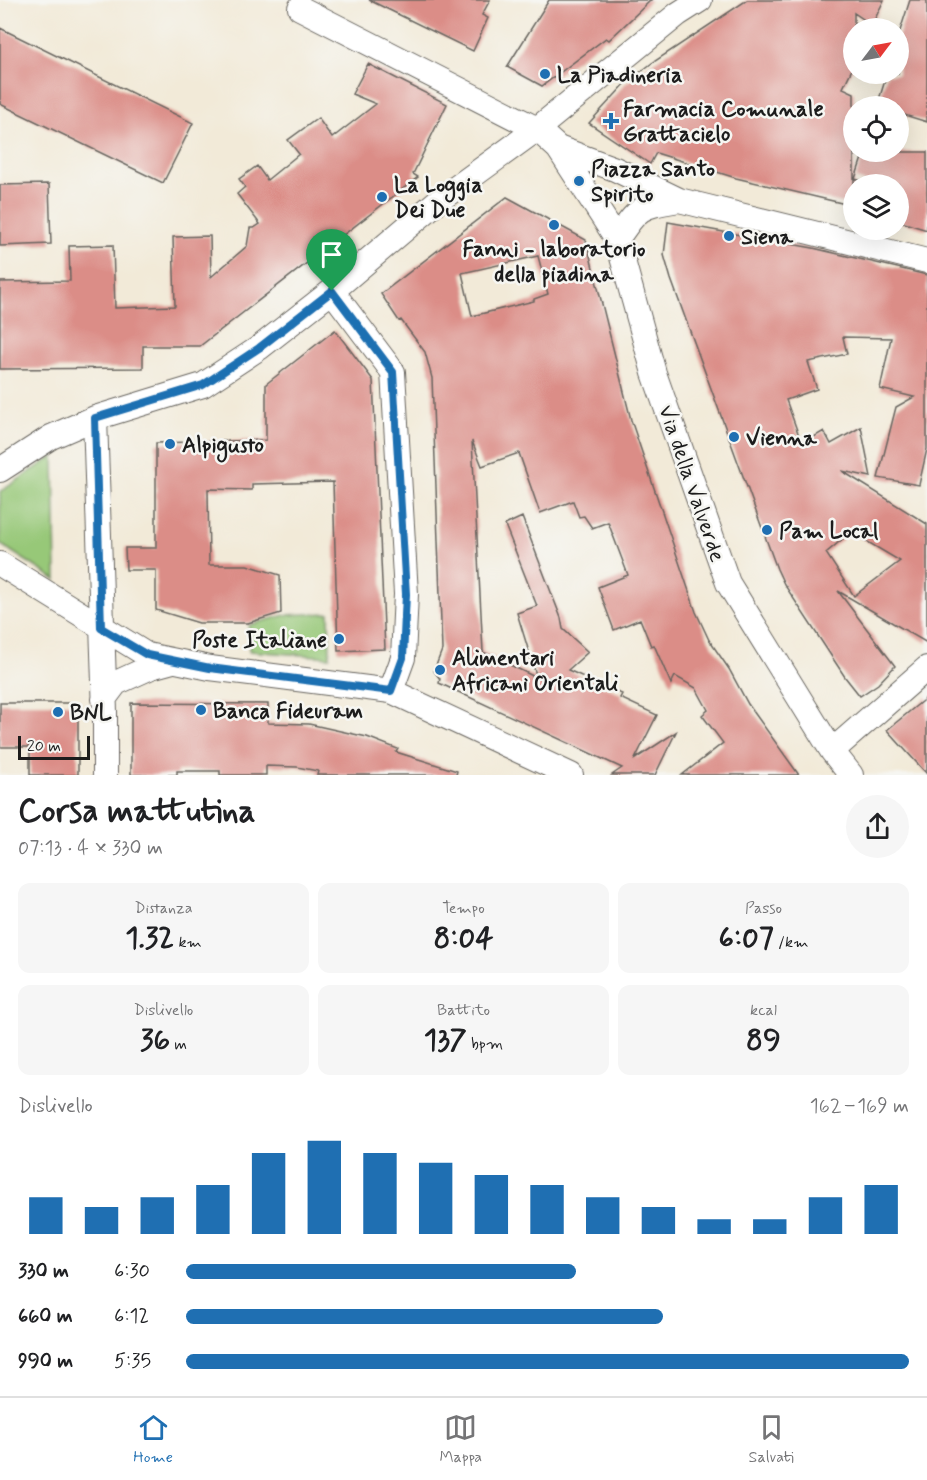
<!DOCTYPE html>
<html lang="it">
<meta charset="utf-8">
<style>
body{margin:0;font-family:Mynerve,sans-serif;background:#f6f6f6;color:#202124;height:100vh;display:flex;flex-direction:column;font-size:22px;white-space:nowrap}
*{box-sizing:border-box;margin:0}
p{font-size:20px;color:#757577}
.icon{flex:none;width:33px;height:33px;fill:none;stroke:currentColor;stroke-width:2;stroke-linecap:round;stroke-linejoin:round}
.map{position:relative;height:775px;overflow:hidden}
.panel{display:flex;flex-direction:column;background:#fff;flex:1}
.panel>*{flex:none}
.needle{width:39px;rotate:58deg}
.buttons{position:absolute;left:843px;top:18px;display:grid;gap:12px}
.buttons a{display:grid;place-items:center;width:66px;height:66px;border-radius:50%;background:#fff;box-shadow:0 6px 24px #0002;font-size:30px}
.scale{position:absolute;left:18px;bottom:15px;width:72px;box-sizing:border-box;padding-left:6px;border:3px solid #1c1c1c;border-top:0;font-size:16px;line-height:21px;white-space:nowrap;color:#1c1c1c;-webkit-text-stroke:4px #f6f6f2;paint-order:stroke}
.pin{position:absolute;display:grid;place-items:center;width:51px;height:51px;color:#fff;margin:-62px -26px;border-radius:50% 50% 50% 0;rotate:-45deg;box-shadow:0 0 6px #0007}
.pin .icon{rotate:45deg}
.round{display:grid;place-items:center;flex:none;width:63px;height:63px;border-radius:32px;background:#f6f6f6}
.headline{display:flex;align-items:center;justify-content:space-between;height:102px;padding:0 18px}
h1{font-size:33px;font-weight:800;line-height:45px}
.stats{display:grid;grid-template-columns:repeat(3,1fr);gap:9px;height:102px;padding:6px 18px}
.stats div{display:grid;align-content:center;border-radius:12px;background:#f6f6f6;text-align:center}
.stats b{font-size:30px;font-weight:800}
.stats small{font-size:16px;font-weight:400}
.stats p{font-size:16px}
.chart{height:168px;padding:12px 18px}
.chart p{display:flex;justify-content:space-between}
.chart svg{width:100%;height:108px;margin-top:6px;stroke:#1f6fb2;stroke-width:6}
ul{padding:0 18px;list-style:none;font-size:20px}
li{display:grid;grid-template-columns:96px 72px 1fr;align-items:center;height:45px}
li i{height:15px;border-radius:8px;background:#1f6fb2}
.tab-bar{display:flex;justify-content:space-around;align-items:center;height:84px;border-top:2px solid #e0e0e0;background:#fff;font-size:16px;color:#757577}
.tab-bar a{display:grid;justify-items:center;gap:3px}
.tab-bar .selected{color:#1f6fb2}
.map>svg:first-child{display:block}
.green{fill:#97c878;stroke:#5a724a;stroke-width:1.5}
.building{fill:#db8d87;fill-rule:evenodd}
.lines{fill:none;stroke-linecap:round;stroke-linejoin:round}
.minor-casing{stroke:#67645e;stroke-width:26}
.minor{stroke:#fff;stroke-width:24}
.route-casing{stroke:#fff;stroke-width:12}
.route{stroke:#1f6fb2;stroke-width:8}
.poi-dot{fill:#1f6fb2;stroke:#f6f6f2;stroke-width:2}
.labels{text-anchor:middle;stroke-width:5;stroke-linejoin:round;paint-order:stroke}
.poi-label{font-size:22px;font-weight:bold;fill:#1c1c1c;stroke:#f6f6f2;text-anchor:start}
.street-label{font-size:22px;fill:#1c1c1c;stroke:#f6f6f2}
</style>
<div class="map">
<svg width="927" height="775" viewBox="0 0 927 775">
<rect width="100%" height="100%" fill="#f6f6f2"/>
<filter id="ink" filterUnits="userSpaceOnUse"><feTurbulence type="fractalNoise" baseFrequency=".0167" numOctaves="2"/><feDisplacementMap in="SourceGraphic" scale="12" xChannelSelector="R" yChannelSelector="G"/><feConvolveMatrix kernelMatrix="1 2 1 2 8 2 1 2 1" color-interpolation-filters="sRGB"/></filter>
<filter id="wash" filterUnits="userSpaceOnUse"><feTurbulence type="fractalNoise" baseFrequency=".008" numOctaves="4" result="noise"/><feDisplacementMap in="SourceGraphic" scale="24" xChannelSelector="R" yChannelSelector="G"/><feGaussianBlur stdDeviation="1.35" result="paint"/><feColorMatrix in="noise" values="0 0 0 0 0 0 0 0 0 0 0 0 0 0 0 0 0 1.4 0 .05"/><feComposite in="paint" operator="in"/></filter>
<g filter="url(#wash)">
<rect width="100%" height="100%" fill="#f2ead8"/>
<path class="green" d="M54 456 56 580 0 544V492Z
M329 613 330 657 249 651V625L285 615Z"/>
<g id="blocks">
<path class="building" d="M369 0H490L482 15 488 18 473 51Z
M549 0H651L609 40 606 38 542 86 507 67Z
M747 0H884L872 25 854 13V65L843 88 854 93V206L736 178 656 153 650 164 589 123 625 84 652 63Z
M910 0H927V122L898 113V106H877L887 74H898V37Z
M0 28 193 123 163 183 0 104Z
M368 64 447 104 413 174 418 177 200 346H143V368L0 369V282L70 281 69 246 113 245 115 308 175 306 173 237 210 236 211 277 247 246 250 228H254L260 224 237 194 245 187 239 179 257 166 267 180 299 154 288 140 318 118 332 138 376 104 352 94Z
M864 152H927V230L898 221V184H873L855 179Z
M49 184 51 244 0 246V185Z
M507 197 586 240 631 420 696 612 709 640 729 669 748 704 799 775H682L723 743 702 715 708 710 696 688 675 676 671 684 654 645 651 646 640 619 614 630 598 587 628 575 608 522 592 528 584 516 579 517 573 501 540 513 519 453 482 466 472 441 483 652 537 678 517 613 537 606 505 525 522 517 561 618 563 629 588 652 568 670 622 694 620 698 657 715 635 759 676 732 655 775H612L622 768 439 683 440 679 434 671 442 650 432 378 425 352 401 320 399 321 381 294ZM538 256 548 294 534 299V301L472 316 462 273Z
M668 222 813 248 927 275V449L919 485 878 478 896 407 914 397 880 389 891 338 843 337 847 354 808 362 817 389 786 400 802 444 824 431 831 444 861 427 871 477 842 471 927 524V643L838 591 895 666 878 684 860 696 845 677 784 584 777 569 671 279 664 255ZM851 532 900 561 854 596 826 553Z
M335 330 373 380 385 649 338 651 333 482 252 484V490L208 489 209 565H247L280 575 281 613 248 623H199L156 610V570H126L125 548H156V443L266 440V384Z
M927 697V774L887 730Z
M0 703H78V775H30V747H0Z
M131 703 268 704V723L309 724 367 737 398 749 396 752 457 771 456 775H317L318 771 297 767 266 766V775H220V771H177V775H131Z"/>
</g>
</g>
<g filter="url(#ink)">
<use href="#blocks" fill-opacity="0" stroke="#67645e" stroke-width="1.5"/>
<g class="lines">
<defs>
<path id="minor" d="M300 8 537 129 558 148 617 239 654 373 728 583 832 751 851 775
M558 148 615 169 679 200 927 261
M617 239C640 206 639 207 679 200
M332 291 393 372 406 594 403 658 391 691
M95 418 105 712V775
M0 470 51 437 95 418 203 385 259 348 332 291 438 201 537 129 678 14 700 0
M0 564 147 655 210 668 391 691 571 775
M104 699 116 683 151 667 173 661
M832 751 927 668"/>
</defs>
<use href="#minor" class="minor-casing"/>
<use href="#minor" class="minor"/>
</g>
</g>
<g class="lines" filter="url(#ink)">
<defs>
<path id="route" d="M332 291 393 372 406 594 403 658 391 691 210 668 147 655 101 628 95 418 203 385 259 348Z"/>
</defs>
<use href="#route" class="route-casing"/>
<use href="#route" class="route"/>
</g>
<g class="poi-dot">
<circle cx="545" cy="74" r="6"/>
<path d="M608 112h6v6h6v6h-6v6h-6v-6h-6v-6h6z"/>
<circle cx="579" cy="181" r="6"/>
<circle cx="382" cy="197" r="6"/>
<circle cx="554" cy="225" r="6"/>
<circle cx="729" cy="236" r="6"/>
<circle cx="734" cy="437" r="6"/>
<circle cx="170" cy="444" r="6"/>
<circle cx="767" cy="530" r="6"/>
<circle cx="339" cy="639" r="6"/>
<circle cx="440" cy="670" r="6"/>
<circle cx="201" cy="710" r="6"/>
<circle cx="58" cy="712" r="6"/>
</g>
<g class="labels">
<g class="poi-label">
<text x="557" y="82">La Piadineria</text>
<text x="623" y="116">Farmacia Comunale<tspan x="623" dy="25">Grattacielo</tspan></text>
<text x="591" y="176">Piazza Santo<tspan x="591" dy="25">Spirito</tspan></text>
<text x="394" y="192">La Loggia<tspan x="394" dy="25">Dei Due</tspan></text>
<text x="741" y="244">Siena</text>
<text x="554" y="256" text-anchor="middle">Fanni - laboratorio<tspan x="554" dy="25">della piadina</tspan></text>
<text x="746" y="445">Vienna</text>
<text x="182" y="452">Alpigusto</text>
<text x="779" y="538">Pam Local</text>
<text x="327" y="647" text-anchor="end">Poste Italiane</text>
<text x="452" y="665">Alimentari<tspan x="452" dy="25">Africani Orientali</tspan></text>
<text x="213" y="718">Banca Fideuram</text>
<text x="70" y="720">BNL</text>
</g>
<g class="street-label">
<text transform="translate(693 483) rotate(71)" y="8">Via della Valverde</text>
</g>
</g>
</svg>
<div class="buttons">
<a><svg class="needle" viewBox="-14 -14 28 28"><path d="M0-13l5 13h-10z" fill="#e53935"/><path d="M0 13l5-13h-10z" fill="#757577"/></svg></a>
<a><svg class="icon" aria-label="locate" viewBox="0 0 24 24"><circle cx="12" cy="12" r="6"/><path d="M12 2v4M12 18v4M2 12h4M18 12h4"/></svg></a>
<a><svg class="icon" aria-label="layers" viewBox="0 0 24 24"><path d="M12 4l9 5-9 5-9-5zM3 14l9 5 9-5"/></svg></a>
</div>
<div class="scale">20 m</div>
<div class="pin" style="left:332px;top:291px;background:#1e9e55"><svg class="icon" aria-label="arrive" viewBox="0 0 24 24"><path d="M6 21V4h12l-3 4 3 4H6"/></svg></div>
</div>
<section class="panel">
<div class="headline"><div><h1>Corsa mattutina</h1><p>07:13 · 4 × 330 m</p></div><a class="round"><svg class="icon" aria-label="share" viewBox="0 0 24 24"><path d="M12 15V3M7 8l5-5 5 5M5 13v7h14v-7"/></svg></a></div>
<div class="stats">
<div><p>Distanza</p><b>1.32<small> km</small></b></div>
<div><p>Tempo</p><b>8:04</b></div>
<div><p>Passo</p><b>6:07<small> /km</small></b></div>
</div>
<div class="stats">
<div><p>Dislivello</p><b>36<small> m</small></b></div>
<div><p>Battito</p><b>137<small> bpm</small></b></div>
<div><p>kcal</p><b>89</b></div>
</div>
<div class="chart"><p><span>Dislivello</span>162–169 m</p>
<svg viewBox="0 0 160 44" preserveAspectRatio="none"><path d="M5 44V29M15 44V33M25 44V29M35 44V24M45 44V11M55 44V6M65 44V11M75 44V15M85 44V20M95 44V24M105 44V29M115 44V33M125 44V38M135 44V38M145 44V29M155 44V24"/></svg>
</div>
<ul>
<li><b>330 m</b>6:30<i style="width:54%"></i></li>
<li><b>660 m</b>6:12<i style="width:66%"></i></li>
<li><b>990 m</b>5:35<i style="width:100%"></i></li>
</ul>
</section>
<nav class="tab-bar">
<a class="selected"><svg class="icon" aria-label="home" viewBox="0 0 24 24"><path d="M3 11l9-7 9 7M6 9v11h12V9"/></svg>Home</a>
<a><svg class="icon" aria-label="map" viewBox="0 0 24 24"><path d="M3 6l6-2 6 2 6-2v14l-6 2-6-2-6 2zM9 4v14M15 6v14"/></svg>Mappa</a>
<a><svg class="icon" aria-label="saved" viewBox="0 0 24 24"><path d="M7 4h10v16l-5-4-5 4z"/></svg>Salvati</a>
</nav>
